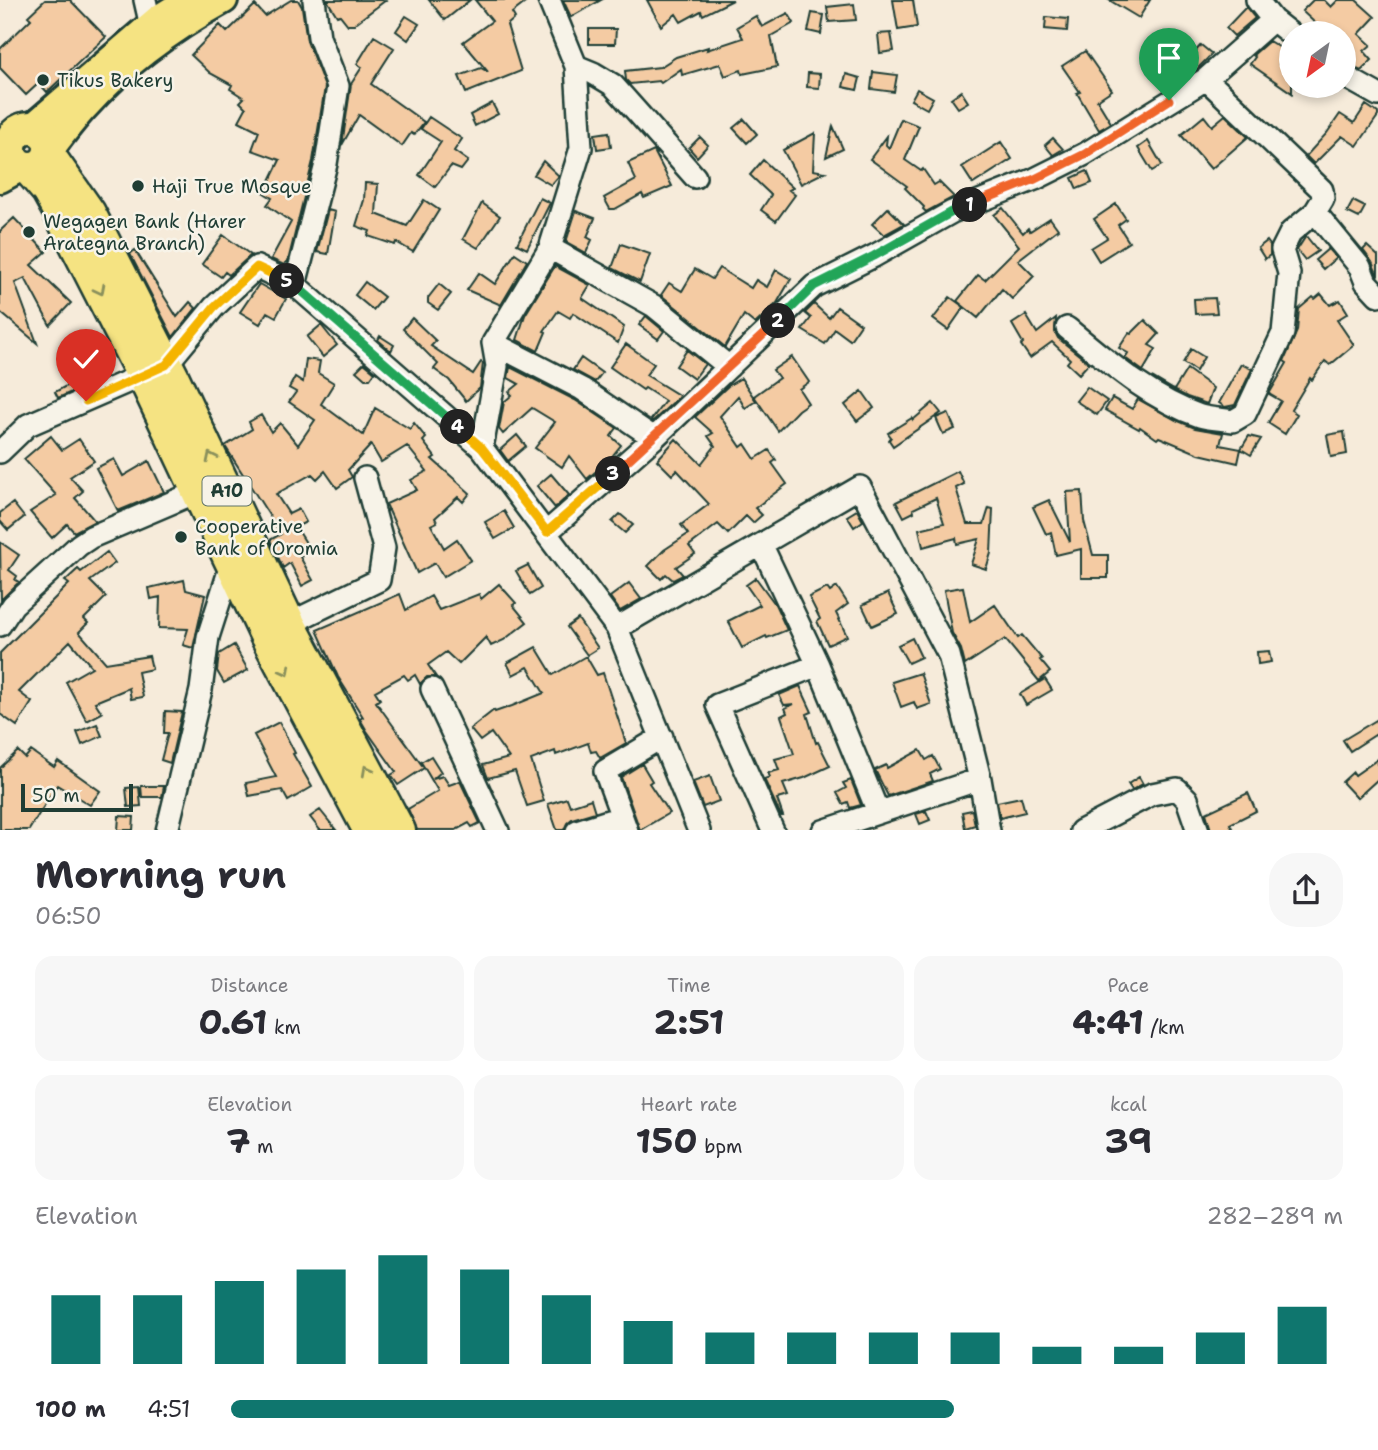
<!DOCTYPE html>
<meta charset="utf-8">
<style>
body{margin:0;font-family:"Shantell Sans",sans-serif;background:#f7f7f7;color:#2b2b33;height:100vh;display:flex;flex-direction:column;font-size:26px;white-space:nowrap}
*{box-sizing:border-box;margin:0}
p{font-size:23px;color:#7c7c81}
.icon{flex:none;width:38px;height:38px;fill:none;stroke:currentColor;stroke-width:2;stroke-linecap:round;stroke-linejoin:round}
.map{position:relative;height:830px;overflow:hidden}
.panel{display:flex;flex-direction:column;background:#fff;flex:1}
.panel>*{flex:none}
.needle{width:46px;rotate:213deg}
.buttons{position:absolute;left:1279px;top:21px;display:grid;gap:14px}
.buttons a{display:grid;place-items:center;width:77px;height:77px;border-radius:50%;background:#fff;box-shadow:0 4px 10px #0003;font-size:35px}
.scale{position:absolute;left:21px;bottom:18px;width:112px;box-sizing:border-box;padding-left:7px;border:4px solid #1f3d34;border-top:0;font-size:19px;line-height:24px;white-space:nowrap;color:#1f3d34;-webkit-text-stroke:5px #f7f3e8;paint-order:stroke}
.pin{position:absolute;display:grid;place-items:center;width:60px;height:60px;color:#fff;margin:-72px -30px;border-radius:50% 50% 50% 0;rotate:-45deg;box-shadow:0 0 7px #0007}
.pin .icon{rotate:45deg}
.km{position:absolute;width:35px;height:35px;margin:-18px;border-radius:50%;background:#222;color:#fff;font-size:19px;line-height:35px;text-align:center}
.round{display:grid;place-items:center;flex:none;width:74px;height:74px;border-radius:28px;background:#f7f7f7}
.head{display:flex;align-items:center;justify-content:space-between;height:119px;padding:0 35px}
h1{font-size:38px;font-weight:700;line-height:52px}
.stats{display:grid;grid-template-columns:repeat(3,1fr);gap:10px;height:119px;padding:7px 35px}
.stats div{display:grid;align-content:center;border-radius:18px;background:#f7f7f7;text-align:center}
.stats b{font-size:35px;font-weight:700}
.stats small{font-size:19px;font-weight:400}
.stats p{font-size:19px}
.chart{height:196px;padding:14px 35px}
.chart p{display:flex;justify-content:space-between}
.chart svg{width:100%;height:126px;margin-top:7px;stroke:#0f766e;stroke-width:6}
ul{padding:0 35px;list-style:none;font-size:23px}
li{display:grid;grid-template-columns:112px 84px 1fr;align-items:center;height:52px}
li i{height:18px;border-radius:9px;background:#0f766e}
.map>svg:first-child{display:block}
.building{fill:#f4cba3;stroke:#1f3d34;stroke-width:2}
.lines{fill:none;stroke-linecap:round;stroke-linejoin:round}
.minor-casing{stroke:#1f3d34;stroke-width:26}
.major-casing{stroke:#1f3d34;stroke-width:32}
.highway-casing{stroke:#1f3d34;stroke-width:37}
.minor{stroke:#f7f3e8;stroke-width:21}
.major{stroke:#f5e382;stroke-width:26}
.highway{stroke:#f5e382;stroke-width:32}
.oneway{stroke:#8a905b}
.split-1-casing{stroke:#fff;stroke-width:14}
.split-2-casing{stroke:#fff;stroke-width:14}
.split-3-casing{stroke:#fff;stroke-width:14}
.split-4-casing{stroke:#fff;stroke-width:14}
.split-5-casing{stroke:#fff;stroke-width:14}
.split-6-casing{stroke:#fff;stroke-width:14}
.split-1{stroke:#f0652b;stroke-width:9}
.split-2{stroke:#22a559;stroke-width:9}
.split-3{stroke:#f0652b;stroke-width:9}
.split-4{stroke:#f5b400;stroke-width:9}
.split-5{stroke:#22a559;stroke-width:9}
.split-6{stroke:#f5b400;stroke-width:9}
.poi-dot{fill:#1f3d34;stroke:#f7f3e8;stroke-width:2.5}
.labels{text-anchor:middle;stroke-width:5;stroke-linejoin:round;paint-order:stroke}
.shield{fill:#f7f3e8;stroke:#60746a;stroke-width:2}
.shield-label{font-size:18px;font-weight:bold;fill:#1f3d34}
.poi-label{font-size:19px;fill:#1f3d34;stroke:#f7f3e8;text-anchor:start}
</style>
<div class="map">
<svg width="1378" height="831" viewBox="0 0 1378 831">
<rect width="100%" height="100%" fill="#f6ebda"/>
<filter id="ink" filterUnits="userSpaceOnUse"><feTurbulence type="fractalNoise" baseFrequency=".0143" numOctaves="2"/><feDisplacementMap in="SourceGraphic" scale="14" xChannelSelector="R" yChannelSelector="G"/><feConvolveMatrix kernelMatrix="1 2 1 2 8 2 1 2 1" color-interpolation-filters="sRGB"/></filter>
<g filter="url(#ink)">
<path class="building" d="M45 0H70L106 37 47 92 39 83 26 95 0 68V49L31 19 28 16Z
M291 0H298L302 7 307 41 325 87 313 161 288 261 284 265 271 259 291 222 267 205 272 198 264 193 280 160 252 150 259 131 239 121 246 108 240 102 244 98 230 89 232 85 210 73 191 55 220 25 227 32 255 5 265 16Z
M327 0H386L353 25H348L340 15 337 16Z
M429 0H470L445 20Z
M475 0H529L512 13 515 18 507 25 521 71 466 93 459 76 481 68 488 72 463 42 492 21Z
M563 0H601L571 17Z
M647 0H733L703 15 701 11 681 22 676 14 661 26Z
M893 0H913L917 27 898 30Z
M1109 0H1150L1139 18Z
M1313 0H1324L1331 7 1338 0H1356L1375 17 1359 34 1371 45 1364 51 1372 60 1361 71 1344 63V33H1305L1315 23 1302 11Z
M854 4 856 20 829 22 827 7Z
M1246 7 1255 18 1234 36 1226 28Z
M788 13 794 23 771 36 777 67 742 74 741 70 725 76 720 64 682 75 681 69 661 83 659 81 630 84 626 80 625 71 660 67 676 57 708 47 707 50 743 38 737 27 756 16 762 27Z
M812 13 824 15 821 34 808 31Z
M406 16 419 24 408 40 396 31Z
M1046 17 1068 19 1067 31 1045 29Z
M589 29H616L615 44H589Z
M891 33 894 51 880 53 878 34Z
M374 36 394 48 371 84 424 122 414 135 411 133 402 146 359 115 342 145 351 84 362 67 357 64Z
M1269 41 1287 52 1279 64 1292 73V93L1250 64 1255 57 1253 55Z
M1201 45 1212 54 1198 68 1185 77 1160 62 1169 48 1188 60Z
M1085 51 1112 90 1097 100 1111 123 1099 130 1077 93 1080 92 1062 66Z
M873 72 897 75 894 92 871 89Z
M808 73 820 74 819 88 807 87Z
M846 74 860 78 857 90 843 87Z
M917 89 933 98 927 109 911 100Z
M961 91 968 102 958 108 951 98Z
M492 103 498 114 475 126 470 115Z
M1366 105 1378 113V116L1357 146 1342 136 1314 164 1306 156 1327 133 1340 114 1354 123Z
M1225 115 1248 137 1211 169 1181 135 1204 116 1212 126Z
M429 117 462 139 454 151 468 161 461 170 451 166 435 187 419 175 441 142 421 129Z
M744 119 757 134 747 143 733 128Z
M901 119 919 126 905 160 921 171 923 169 934 185 939 182 954 197 926 212 923 209 924 207 905 188 907 186 870 159 887 136 886 145 889 148Z
M833 126 843 149 826 157Z
M609 132 611 147 597 149 595 134Z
M815 133 813 170 825 172 801 184 783 150Z
M700 137 708 145 697 157 689 148Z
M1053 138 1063 149 1053 155 1045 145Z
M1148 141 1162 165 1152 171 1138 148Z
M1001 142 1012 159 973 184 962 167Z
M654 151 672 186 644 198 642 194 615 209H610L604 198 636 180 628 163Z
M763 160 793 188 789 190 795 195 776 221 761 210 771 195 750 175Z
M543 161 559 176 551 185 534 175Z
M1087 171 1092 183 1077 189 1072 178Z
M365 183 378 184 376 214 407 226 424 200 439 210 413 252 396 242 395 245 368 236 370 231 356 226 364 200Z
M540 198 550 203 527 249 517 244Z
M1353 201 1365 207 1359 218 1347 212Z
M482 203 500 216 478 248 463 239Z
M1116 204 1126 219 1118 225 1129 242 1099 261 1091 248 1107 238 1094 219Z
M888 208 904 224 884 235 872 224Z
M1003 208 1023 233 1028 228 1030 231 1050 218 1058 229 1018 260 1034 276 1012 299 1002 289 978 318 957 301 978 275 985 280 1019 246 994 215Z
M328 210 335 212 328 254 317 252Z
M576 211 595 218 587 237 592 240 586 253 566 242Z
M14 218 46 252 31 265 71 303 50 325 25 278 15 283 37 343 0 312V231Z
M223 235 251 255 229 275 225 272 221 277 202 264Z
M1306 236 1318 251 1305 260 1297 250Z
M1267 241 1270 245V255L1265 259 1258 248Z
M621 244 650 254 640 282 612 268Z
M1367 246 1378 256V276L1372 262 1363 250Z
M1328 249 1336 258 1323 269 1315 260Z
M135 250 177 317 190 302 196 308 173 337 130 254Z
M515 253 527 261 501 305 467 290 479 273 495 284Z
M555 266 590 285 582 298 624 327 618 343 573 313 570 318 558 311 544 331 546 332 538 351 517 340 525 315Z
M719 268 751 288 756 280 767 287 776 270 791 279 777 303 755 324 744 315 725 347 661 295 669 283 682 291 695 269 712 279Z
M365 282 384 297 373 310 355 295Z
M259 284 286 299 276 317 267 312 260 324 240 312Z
M439 284 451 294 438 310 428 303V298Z
M1321 294 1330 305 1340 300 1348 313 1337 320 1354 345 1330 365 1325 361 1312 380 1310 378 1291 410 1297 414 1285 434 1268 423 1281 401 1269 394 1287 363 1284 361 1297 331 1299 309 1313 297 1315 299Z
M950 297 964 307 948 330 933 319Z
M1215 298 1217 313 1195 314 1194 299Z
M814 304 829 318 837 307 861 324 850 340 835 329 825 344 802 330 811 318 805 313Z
M1026 315 1037 333 1056 318 1055 332 1058 338 1089 363 1079 374 1067 363 1070 359 1052 342 1030 358 1021 345 1023 343 1012 324Z
M646 316 664 331 658 339 639 325Z
M412 318 436 341 431 346 473 374 481 362 483 363 480 388 466 401 449 380 434 369 438 364 403 329Z
M1145 320 1159 334 1149 345 1156 349 1143 371 1125 358 1128 353 1119 348 1129 333 1131 334Z
M321 325 337 345 323 357 307 337Z
M84 334 94 354 71 362 62 346Z
M380 336 394 345 391 351 378 340Z
M626 344 654 364 646 375 680 396 653 421 651 420 665 401 645 388 643 390 610 367Z
M1191 349 1204 357 1196 371 1183 363Z
M687 350 705 364 694 379 676 366Z
M792 357 809 382 799 389 808 403 798 410 778 431 754 396 779 378 773 370Z
M581 358 602 373 595 382 573 370Z
M306 359 320 361 318 373 334 383 321 404 363 435 375 408 410 429 414 423 426 438 423 441 435 457 432 459 470 493 463 502 458 497 435 518 437 522 431 525 444 548 457 539 471 560 443 577 435 563 417 573 386 504 417 490 411 480 427 471 407 446 381 462 371 445 348 470 352 477 337 488 325 471 317 479 312 474 276 494 289 514 299 509 306 522 296 527 311 551 300 557 313 580 302 586 290 563 283 568 270 540 281 534 225 446 252 429 249 422 261 415 271 432 280 423 298 445 315 420 289 402 296 392 289 388 295 377 303 382Z
M364 363 375 372 370 379H365L356 371Z
M1241 364 1252 369 1235 405 1225 407 1219 403Z
M101 367 106 377 58 398 55 392Z
M510 367 575 400 617 428 611 436 621 445 609 460 587 479 569 456 562 467 535 448 555 422 532 408 503 434 499 429 504 402 512 395 509 392 519 384 508 378Z
M1187 369 1213 388 1207 404 1187 397 1170 388 1152 377 1174 390Z
M741 378 756 401 745 408 738 396 720 416 741 447 745 444 755 459 769 450 776 460 772 463 787 484 755 508 762 515 753 523 746 516 728 534 718 524 689 546 695 554 676 567 683 575 673 580 666 574 661 579 648 566 664 550 688 534 681 525 709 504 677 470 672 475 657 460 676 439 701 464 715 446 708 436 713 433 695 417 728 386Z
M1087 387 1107 401 1097 415 1076 401Z
M862 391 874 408 857 421 845 405Z
M1112 398 1132 409 1138 399 1176 420 1195 428 1223 433 1220 445 1241 449 1238 463 1199 454 1159 437 1157 439 1140 427 1139 429 1105 410Z
M933 403 941 413 893 446 889 440 891 437 888 433 912 418 913 420Z
M948 413 955 429 943 434 936 418Z
M1344 432 1347 454 1331 457 1327 435Z
M517 435 526 446 508 461 500 450Z
M51 436 62 450 79 439 94 461 70 477 83 491 75 498 95 521 74 532 67 524 52 538 30 512 56 495 24 459Z
M1249 436 1261 439 1251 455 1241 449Z
M114 459 123 476 149 461 164 492 118 511 96 468Z
M958 471 964 484 956 488 967 524H984L989 508 993 509 991 553 986 569 971 564 979 539 957 544 956 538 923 547 919 529 944 523 936 498 913 509 914 512 904 517 896 502Z
M551 474 569 495 555 508 537 486Z
M1082 491 1084 521 1093 555H1108V578H1081V549L1056 555 1051 532 1046 534 1033 507 1049 500 1070 542 1067 492Z
M13 503 24 517 8 530 0 521V513Z
M857 510 863 521 854 527 847 516Z
M504 511 514 528 495 539 485 522Z
M620 514 633 525 625 533 612 522Z
M0 542 19 555 9 570 17 576 15 580 19 582 1 600Z
M107 552 115 563 90 581 106 597 84 619 88 623 79 632 106 663 149 656 152 669 138 672 143 697 131 699 129 688 95 702 102 713 87 721 66 682 92 667 70 641 19 692 32 702 17 726 0 714V653L69 584 65 581 78 569 81 572Z
M528 565 541 588 530 595 516 571Z
M756 578 775 604 787 630 767 638 766 636 742 648 728 621 760 605 746 585Z
M184 580 186 590 205 595 193 648 183 645 188 629 159 628 160 597 151 599 149 588Z
M629 583 641 599 620 611 610 597Z
M499 584 516 603 513 605 527 622 504 640 491 646 486 637 459 664 446 652 428 665 436 677H427L420 684 415 675 408 680 404 675 375 691 380 699 376 702 424 768 398 785 391 775 396 772 367 731 360 719 363 717 338 677 317 630 400 594 406 610 431 596 439 610 479 594 481 599Z
M837 587 848 604 836 613 847 636 828 645 817 621 820 619 809 597 827 588 830 592Z
M963 587 970 622 995 605 1018 638 1022 635 1042 659 1040 660 1050 672 1039 681 1005 639 965 665 961 649 952 633 944 590Z
M888 593 898 614 872 626 862 605Z
M578 619 598 648 587 655 567 627Z
M912 638 921 657 908 663 898 645Z
M234 645 248 670 224 683 217 671 219 654Z
M536 647 553 675 586 656 597 675 603 673 626 743 600 758 596 751 591 752 588 743 556 755 555 751 531 760 544 801 527 806 515 771 488 778 483 765 509 758 491 733 480 741 470 729 494 710 495 712 512 706 544 693 528 667 513 675 507 663Z
M1269 651 1271 662 1258 664 1257 652Z
M920 673 931 704 917 709 914 702 901 707 892 682Z
M1045 679 1052 690 1026 705 1020 694Z
M800 686 812 712 807 714 816 743 818 742 830 766 804 778 783 784 788 796 777 799 783 816H781L764 779 770 777 768 773 779 770 775 759 794 754 781 716 787 713 785 708 794 704 784 705 779 695Z
M165 711 182 712 170 763 161 760 168 733H164Z
M1378 719V733L1350 751 1343 740Z
M279 722 295 753 293 754 312 787 288 801 282 790 249 796 246 783 276 777 254 735Z
M97 724 102 736 82 745 77 732Z
M920 750 926 760 933 756 940 769 930 774 933 781 888 796 875 770 886 765 887 768Z
M18 751 25 758 31 751 54 767 58 761 100 791 90 805 57 785 29 830H0V768Z
M431 756 441 772 433 779 443 776 449 785 460 781 480 823 472 827 469 823 456 830H417L408 809 438 791 421 762Z
M1378 759V779L1357 798 1342 782 1353 772 1355 775Z
M642 764 652 781 649 783 669 813 640 830 621 777Z
M710 776 719 801 703 807 693 782Z
M1139 777 1143 784 1132 790 1128 784Z
M851 780 861 805 850 808 848 802 843 804 837 793 846 788 843 783Z
M141 786H164L162 797H142Z
M139 787 141 806 128 807 126 788Z
M1248 793 1256 811 1230 824 1233 830H1211L1206 813Z
M1021 797 1025 812 1000 818 997 802Z
M567 798 570 806 591 799 595 812 572 819 567 823 564 830H557L548 804Z
M320 810 336 830H320L310 817Z
M972 810 975 825 965 828 962 812Z
M926 811 930 820 920 824 916 814Z
M119 816 134 817 133 830H118Z"/>
<g class="lines">
<defs>
<path id="minor" d="M145 0 153 35
M1257 0 1273 20 1292 35
M576 66 593 73 613 85 695 177
M1344 76 1378 95
M1206 79 1273 20
M550 248 654 306 729 367
M295 285 326 164 338 86 319 37 314 0
M1067 328C1107 361 1150 399 1200 416 1211 419 1222 419 1233 421L1245 414 1283 333 1289 273 1282 250 1291 232 1315 212
M493 343 582 389 654 438
M482 448 497 366 493 343 550 248 581 148 576 66 549 0
M0 452 28 425 166 365 214 307 257 267 295 285 482 448 617 628 699 831
M547 532 654 438 814 286 874 256 952 212 1035 179 1085 154 1206 79 1322 190 1323 199 1315 212 1360 267 1366 282 1378 295
M762 546 818 665 878 812
M0 625 13 605 79 545 91 537 199 491
M617 628 860 487 949 655 980 779 989 831
M278 629 379 580 384 548 365 478
M432 689 498 831
M167 831 201 690 208 637 232 562
M577 831 621 817
M627 831 605 771 662 737
M773 831 717 705 818 665
M823 831 980 779
M1081 831 1152 794 1177 789 1187 799 1198 831"/>
<path id="major" d="M31 128 159 18 188 0
M50 150C61 136 72 121 84 108 123 64 173 28 224 0
M0 179 22 167"/>
<path id="highway" d="M10 148a20 20 0 1 1 40 0a20 20 0 1 1-40 0Z
M49 156 89 213 173 378 289 624 399 831
M29 169 48 191 59 211 144 377 266 635 370 831"/>
</defs>
<use href="#minor" class="minor-casing"/>
<use href="#major" class="major-casing"/>
<use href="#highway" class="highway-casing"/>
<use href="#minor" class="minor"/>
<use href="#major" class="major"/>
<use href="#highway" class="highway"/>
</g>
<defs><path id="oneway-chevron" d="M-2-3.5L2.5 0L-2 3.5" fill="none" stroke-width="1.6" stroke-linecap="round" stroke-linejoin="round" transform="scale(1.75)"/></defs>
<g class="oneway">
<use href="#oneway-chevron" transform="translate(100 290) rotate(63)"/>
<use href="#oneway-chevron" transform="translate(211 457) rotate(-116)"/>
<use href="#oneway-chevron" transform="translate(286 671) rotate(62)"/>
<use href="#oneway-chevron" transform="translate(367 770) rotate(-118)"/>
</g>
</g>
<g class="lines" filter="url(#ink)">
<defs>
<path id="split-1" d="M970 205 1035 179 1085 154 1169 100"/>
<path id="split-2" d="M778 321 814 286 874 256 952 212 970 205"/>
<path id="split-3" d="M613 474 778 321"/>
<path id="split-4" d="M458 427 482 448 547 532 613 474"/>
<path id="split-5" d="M287 281 295 285 458 427"/>
<path id="split-6" d="M86 401 166 365 214 307 257 267 287 281"/>
</defs>
<use href="#split-1" class="split-1-casing"/>
<use href="#split-2" class="split-2-casing"/>
<use href="#split-3" class="split-3-casing"/>
<use href="#split-4" class="split-4-casing"/>
<use href="#split-5" class="split-5-casing"/>
<use href="#split-6" class="split-6-casing"/>
<use href="#split-1" class="split-1"/>
<use href="#split-2" class="split-2"/>
<use href="#split-3" class="split-3"/>
<use href="#split-4" class="split-4"/>
<use href="#split-5" class="split-5"/>
<use href="#split-6" class="split-6"/>
</g>
<g class="poi-dot">
<circle cx="43" cy="80" r="7"/>
<circle cx="138" cy="186" r="7"/>
<circle cx="29" cy="232" r="7"/>
<circle cx="181" cy="537" r="7"/>
</g>
<g class="labels">
<rect class="shield" x="202.5" y="476.5" width="49" height="29" rx="5"/>
<g class="shield-label">
<text x="227" y="497">A10</text>
</g>
<g class="poi-label">
<text x="57" y="87">Tikus Bakery</text>
<text x="152" y="193">Haji True Mosque</text>
<text x="43" y="228">Wegagen Bank (Harer<tspan x="43" dy="22">Arategna Branch)</tspan></text>
<text x="195" y="533">Cooperative<tspan x="195" dy="22">Bank of Oromia</tspan></text>
</g>
</g>
</svg>
<div class="buttons">
<a><svg class="needle" viewBox="-14 -14 28 28"><path d="M0-13l5 13h-10z" fill="#e53935"/><path d="M0 13l5-13h-10z" fill="#7c7c81"/></svg></a>
</div>
<div class="scale">50 m</div>
<div class="pin" style="left:1169px;top:100px;background:#1e9e55"><svg class="icon" aria-label="arrive" viewBox="0 0 24 24"><path d="M6 21V4h12l-3 4 3 4H6"/></svg></div>
<div class="pin" style="left:86px;top:401px;background:#d93025"><svg class="icon" aria-label="check" viewBox="0 0 24 24"><path d="M5 12l5 5 9-10"/></svg></div>
<b class="km" style="left:970px;top:205px">1</b>
<b class="km" style="left:778px;top:321px">2</b>
<b class="km" style="left:613px;top:474px">3</b>
<b class="km" style="left:458px;top:427px">4</b>
<b class="km" style="left:287px;top:281px">5</b>
</div>
<section class="panel">
<div class="head"><div><h1>Morning run</h1><p>06:50</p></div><a class="round"><svg class="icon" aria-label="share" viewBox="0 0 24 24"><path d="M12 15V3M7 8l5-5 5 5M5 13v7h14v-7"/></svg></a></div>
<div class="stats">
<div><p>Distance</p><b>0.61<small> km</small></b></div>
<div><p>Time</p><b>2:51</b></div>
<div><p>Pace</p><b>4:41<small> /km</small></b></div>
</div>
<div class="stats">
<div><p>Elevation</p><b>7<small> m</small></b></div>
<div><p>Heart rate</p><b>150<small> bpm</small></b></div>
<div><p>kcal</p><b>39</b></div>
</div>
<div class="chart"><p><span>Elevation</span>282–289 m</p>
<svg viewBox="0 0 160 44" preserveAspectRatio="none"><path d="M5 44V20M15 44V20M25 44V15M35 44V11M45 44V6M55 44V11M65 44V20M75 44V29M85 44V33M95 44V33M105 44V33M115 44V33M125 44V38M135 44V38M145 44V33M155 44V24"/></svg>
</div>
<ul>
<li><b>100 m</b>4:51<i style="width:65%"></i></li>
</ul>
</section>
